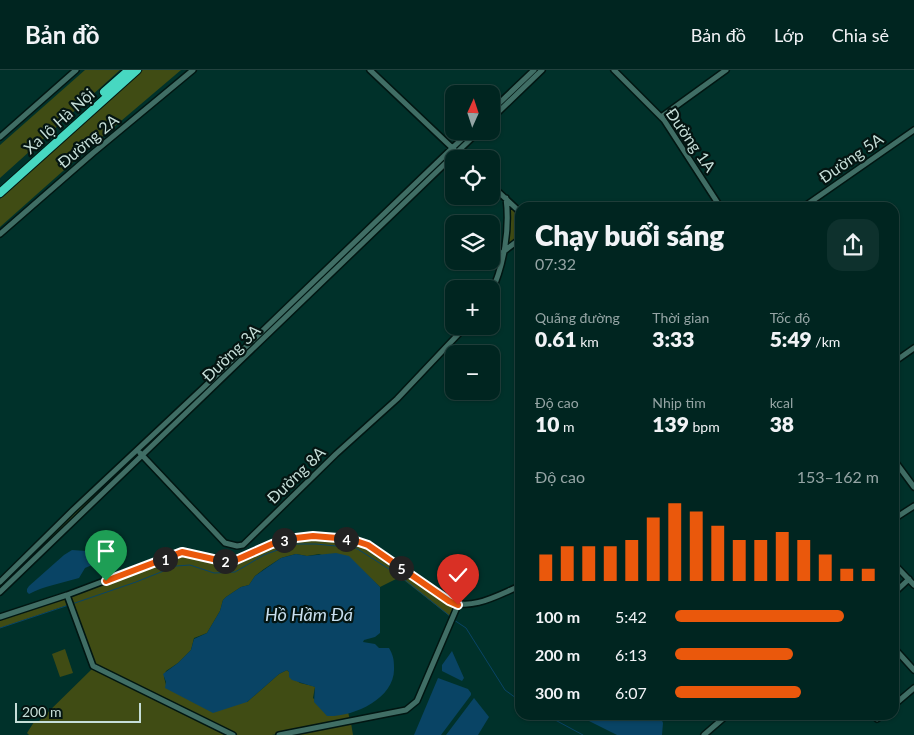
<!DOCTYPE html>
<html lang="vi">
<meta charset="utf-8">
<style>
body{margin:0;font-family:Lato,sans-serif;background:#0e312d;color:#f1f3f6;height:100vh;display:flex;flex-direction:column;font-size:19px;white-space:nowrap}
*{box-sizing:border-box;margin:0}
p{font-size:16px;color:#95a5a5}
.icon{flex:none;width:28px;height:28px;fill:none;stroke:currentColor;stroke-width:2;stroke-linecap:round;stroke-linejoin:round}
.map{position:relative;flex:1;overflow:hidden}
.side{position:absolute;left:515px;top:132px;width:384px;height:518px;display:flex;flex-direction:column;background:#002520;border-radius:15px;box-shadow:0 1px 4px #0004,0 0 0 1px #22423e}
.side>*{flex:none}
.needle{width:32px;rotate:3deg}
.buttons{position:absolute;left:445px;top:15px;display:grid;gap:10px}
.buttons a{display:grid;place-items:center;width:55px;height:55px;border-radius:10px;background:#002520;box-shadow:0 1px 4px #0004,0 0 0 1px #22423e;font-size:25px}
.scale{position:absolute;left:15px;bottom:12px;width:126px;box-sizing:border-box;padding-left:5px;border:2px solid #c6ded8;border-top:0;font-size:14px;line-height:18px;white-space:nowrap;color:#c6ded8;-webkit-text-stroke:4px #041512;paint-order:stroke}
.pin{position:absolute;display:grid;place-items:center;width:42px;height:42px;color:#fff;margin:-51px -21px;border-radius:50% 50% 50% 0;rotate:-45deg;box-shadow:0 0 5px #0007}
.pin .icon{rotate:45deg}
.km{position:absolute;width:25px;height:25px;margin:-12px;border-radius:50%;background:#222;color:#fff;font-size:14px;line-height:25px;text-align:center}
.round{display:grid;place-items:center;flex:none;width:52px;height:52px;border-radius:15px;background:#0e312d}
.overview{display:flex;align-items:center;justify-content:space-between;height:85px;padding:0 20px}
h1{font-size:28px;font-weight:800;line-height:38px}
.metrics{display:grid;grid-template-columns:repeat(3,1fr);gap:8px;height:85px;padding:5px 20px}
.metrics div{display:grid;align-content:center}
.metrics b{font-size:21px;font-weight:800}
.metrics small{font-size:14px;font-weight:400}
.metrics p{font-size:14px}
.chart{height:140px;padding:10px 20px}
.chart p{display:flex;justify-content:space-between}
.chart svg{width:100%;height:90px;margin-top:5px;stroke:#ea580c;stroke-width:6}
ul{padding:0 20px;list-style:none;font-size:16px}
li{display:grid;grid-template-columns:80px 60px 1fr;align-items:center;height:38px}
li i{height:12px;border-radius:6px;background:#ea580c}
header{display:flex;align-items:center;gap:30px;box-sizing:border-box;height:70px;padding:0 25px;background:#002520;border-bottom:1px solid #22423e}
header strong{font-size:24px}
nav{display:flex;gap:28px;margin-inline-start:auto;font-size:18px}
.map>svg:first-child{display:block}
.green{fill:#404c14}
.water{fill:#094465}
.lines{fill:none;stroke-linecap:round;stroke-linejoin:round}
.stream{stroke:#094465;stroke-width:1}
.minor-casing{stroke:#011612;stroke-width:8}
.highway-casing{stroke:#011612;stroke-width:10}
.minor{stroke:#406e65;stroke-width:5}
.highway{stroke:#47d8c1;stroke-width:8}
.route-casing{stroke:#fff;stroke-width:10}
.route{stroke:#ea580c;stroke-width:6}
.labels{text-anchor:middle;stroke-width:4.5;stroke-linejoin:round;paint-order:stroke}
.street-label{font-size:16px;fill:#c6ded8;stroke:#041512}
.water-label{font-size:18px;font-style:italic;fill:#c8deee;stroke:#041512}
</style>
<header>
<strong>Bản đồ</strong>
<nav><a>Bản đồ</a><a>Lớp</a><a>Chia sẻ</a></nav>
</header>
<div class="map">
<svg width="914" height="665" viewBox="0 0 914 665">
<rect width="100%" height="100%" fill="#00312a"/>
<path class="green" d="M85 0H120L0 108V75Z
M143 0H181L81 85 0 157V129Z
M441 92 442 94 152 373 150 371Z
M508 132 520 144V168L505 179Z
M125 395 126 397 0 518V515Z
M313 468 349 470 368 476 457 536 452 548 400 507 380 517 360 498 319 484 307 486 296 484 288 486 281 488 264 499 255 506 249 515 241 517 226 527 223 530 220 541 207 563 194 568 191 580 178 593 166 601 164 607 166 615 247 632 279 604 287 600 289 602V605L300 613 313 616 315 617 313 628 331 646 348 642 350 650 272 665H236L208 651 230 665H29L27 663 34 652 39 651 93 598 71 534 0 558V549L66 527 182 484 231 492 287 471Z
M65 579 73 603 60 607 52 584Z
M351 653 353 665H288Z"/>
<path class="water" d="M96 470H101C110 475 117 484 115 495L106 500 92 495 85 498 79 508C62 513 44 516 29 524L27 522V519L29 516 64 485 72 480 86 481Z
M336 483 349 486 380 517V563L375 567 364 570 363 572 375 574 379 578H389C393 585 394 589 394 597 396 628 354 647 327 646L314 632 315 617 292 610 289 607V602L287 600 279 604 247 632 213 643 165 618 166 612 163 604 178 593 191 580 194 569 207 563 220 541 223 530 226 527 241 517 249 515 255 506 281 488 296 484 307 486Z
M452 581 464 608 462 611 442 601V595Z
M438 608 468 619 471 623V625L441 665H414Z
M474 628 489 647 478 665H446Z
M585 645H660L663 653 662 665H617L589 651Z"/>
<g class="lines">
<path class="stream" d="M72 534 136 512 176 496 190 495 214 503 235 502 264 485 283 478 297 474H316L356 478 400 506 451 547
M454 550 466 558 505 620 520 631
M0 558 69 535
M546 645 583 665"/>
<defs>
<path id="minor" d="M370 0 464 89
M614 0 664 50 721 138
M491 41 534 0
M661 47 726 0
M491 49 542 0
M0 67 76 0
M491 115 520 142
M802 138 914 60
M0 164 93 83 193 0
M503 182 520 169
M491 223C504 195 510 159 506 128
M894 292 914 278
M140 383 225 473 237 476 243 475 336 384 397 329 466 256
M894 390 914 417
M894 449 914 436
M894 494 914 515
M0 512 73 440 202 319 470 61
M0 522 479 61
M894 523 909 509
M67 525 93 596 233 665
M0 547 67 525 181 482 222 491H236L272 474 287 469 313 466 350 469 369 475 449 531C472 541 498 525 520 516
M894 578 914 600
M894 635 914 618
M873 645 877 649 883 645
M279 665 406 640 417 631 458 535
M704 665 727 645"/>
<path id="highway" d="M104 22 129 0
M0 123 137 0"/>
</defs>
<use href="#minor" class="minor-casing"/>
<use href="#highway" class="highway-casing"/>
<use href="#minor" class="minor"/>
<use href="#highway" class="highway"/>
</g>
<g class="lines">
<defs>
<path id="route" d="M106 511 182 482 222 491 236 490 272 474 287 469 313 466 350 469 368 475 449 531 458 535"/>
</defs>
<use href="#route" class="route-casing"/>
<use href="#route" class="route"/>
</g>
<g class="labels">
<g class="street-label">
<text transform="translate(59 51) rotate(-42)" y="6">Xa lộ Hà Nội</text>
<text transform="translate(691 70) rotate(55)" y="6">Đường 1A</text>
<text transform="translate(88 71) rotate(-40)" y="6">Đường 2A</text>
<text transform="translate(851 88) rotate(-35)" y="6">Đường 5A</text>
<text transform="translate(231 283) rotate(-44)" y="6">Đường 3A</text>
<text transform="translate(296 405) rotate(-44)" y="6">Đường 8A</text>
</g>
<g class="water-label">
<text x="309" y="551">Hồ Hầm Đá</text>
</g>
</g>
</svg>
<div class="buttons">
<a><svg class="needle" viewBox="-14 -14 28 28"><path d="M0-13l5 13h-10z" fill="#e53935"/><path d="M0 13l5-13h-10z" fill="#95a5a5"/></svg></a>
<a><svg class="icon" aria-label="locate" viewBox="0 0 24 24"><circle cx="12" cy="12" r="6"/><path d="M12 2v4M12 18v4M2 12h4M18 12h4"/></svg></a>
<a><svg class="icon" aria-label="layers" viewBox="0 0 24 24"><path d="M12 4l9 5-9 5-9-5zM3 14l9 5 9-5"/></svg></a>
<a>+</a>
<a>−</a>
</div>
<div class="scale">200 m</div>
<div class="pin" style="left:106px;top:511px;background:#1e9e55"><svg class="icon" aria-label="arrive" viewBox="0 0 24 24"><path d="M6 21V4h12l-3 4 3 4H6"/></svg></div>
<div class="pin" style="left:458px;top:535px;background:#d93025"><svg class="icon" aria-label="check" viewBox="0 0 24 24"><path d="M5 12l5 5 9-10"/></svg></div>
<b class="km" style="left:165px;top:489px">1</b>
<b class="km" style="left:225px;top:491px">2</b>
<b class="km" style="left:284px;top:470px">3</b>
<b class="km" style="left:346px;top:469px">4</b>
<b class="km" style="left:401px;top:498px">5</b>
<section class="side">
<div class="overview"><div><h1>Chạy buổi sáng</h1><p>07:32</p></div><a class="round"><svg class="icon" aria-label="share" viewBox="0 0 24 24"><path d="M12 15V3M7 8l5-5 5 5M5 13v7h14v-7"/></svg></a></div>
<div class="metrics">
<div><p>Quãng đường</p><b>0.61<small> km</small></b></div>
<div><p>Thời gian</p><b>3:33</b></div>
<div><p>Tốc độ</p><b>5:49<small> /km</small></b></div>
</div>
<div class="metrics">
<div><p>Độ cao</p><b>10<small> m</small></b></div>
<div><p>Nhịp tim</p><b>139<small> bpm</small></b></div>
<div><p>kcal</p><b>38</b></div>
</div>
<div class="chart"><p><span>Độ cao</span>153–162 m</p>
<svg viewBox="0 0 160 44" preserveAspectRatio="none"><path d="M5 44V31M15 44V27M25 44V27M35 44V27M45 44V24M55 44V13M65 44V6M75 44V10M85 44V17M95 44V24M105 44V24M115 44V20M125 44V24M135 44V31M145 44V38M155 44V38"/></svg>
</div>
<ul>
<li><b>100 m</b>5:42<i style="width:83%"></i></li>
<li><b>200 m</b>6:13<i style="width:58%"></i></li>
<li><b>300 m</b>6:07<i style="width:62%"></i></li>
</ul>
</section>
</div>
